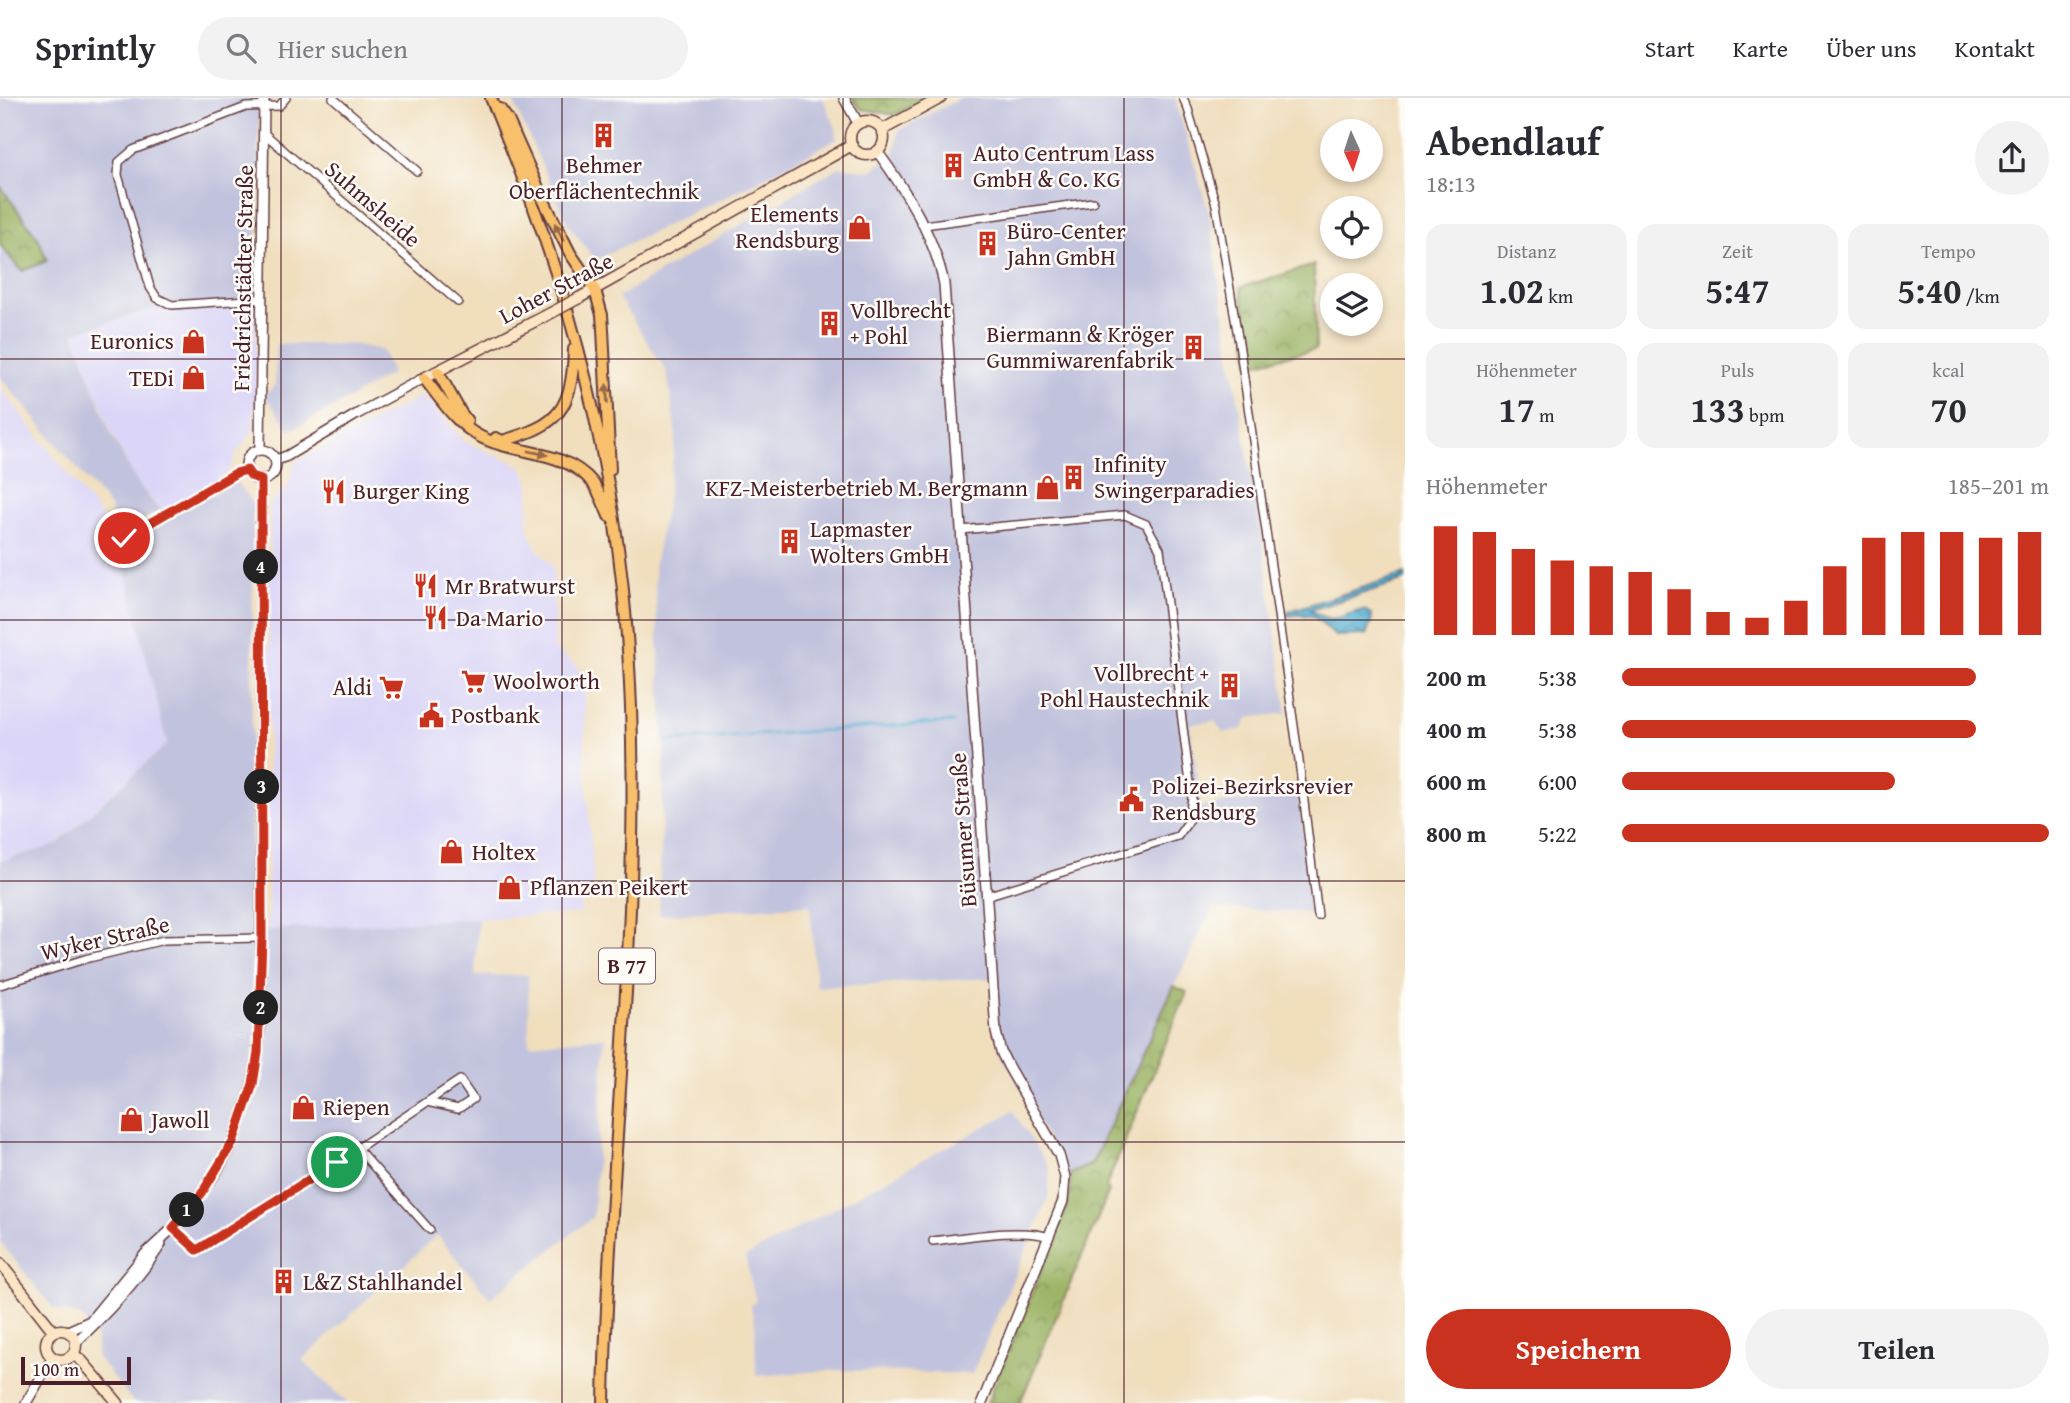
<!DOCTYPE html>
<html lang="de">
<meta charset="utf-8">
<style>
body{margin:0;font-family:"Gentium Book Plus",serif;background:#f2f2f3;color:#2b2b33;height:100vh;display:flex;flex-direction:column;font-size:26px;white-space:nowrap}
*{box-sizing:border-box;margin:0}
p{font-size:23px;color:#7c7c81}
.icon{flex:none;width:38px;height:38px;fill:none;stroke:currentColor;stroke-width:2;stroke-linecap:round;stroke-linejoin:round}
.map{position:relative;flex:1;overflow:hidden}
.panel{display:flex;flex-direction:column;background:#fff;width:665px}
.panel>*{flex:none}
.needle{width:46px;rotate:177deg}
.buttons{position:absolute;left:1320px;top:21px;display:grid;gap:14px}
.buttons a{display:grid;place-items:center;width:63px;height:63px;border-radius:50%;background:#fff;box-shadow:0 4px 10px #0003;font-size:35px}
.scale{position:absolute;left:21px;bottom:18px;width:110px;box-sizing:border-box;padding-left:7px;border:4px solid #4a1f2b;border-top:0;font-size:19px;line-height:24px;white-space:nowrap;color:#4a1f2b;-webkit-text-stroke:5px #fdfcf7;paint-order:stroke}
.pin{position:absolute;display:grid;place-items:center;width:60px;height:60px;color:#fff;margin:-30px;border:4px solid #fff;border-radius:50%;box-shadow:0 2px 7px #0007}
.km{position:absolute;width:35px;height:35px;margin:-18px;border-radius:50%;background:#222;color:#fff;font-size:19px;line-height:35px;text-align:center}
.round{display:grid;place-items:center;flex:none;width:74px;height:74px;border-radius:37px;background:#f2f2f3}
.headline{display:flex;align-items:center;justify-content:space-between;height:119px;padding:0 21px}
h1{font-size:38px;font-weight:600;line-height:52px}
.metrics{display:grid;grid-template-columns:repeat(3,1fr);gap:10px;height:119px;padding:7px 21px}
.metrics div{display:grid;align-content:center;border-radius:18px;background:#f2f2f3;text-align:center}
.metrics b{font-size:35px;font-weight:600}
.metrics small{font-size:19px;font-weight:400}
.metrics p{font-size:19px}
.chart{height:196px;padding:14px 21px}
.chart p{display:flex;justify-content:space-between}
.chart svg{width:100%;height:126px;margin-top:7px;stroke:#c8321e;stroke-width:6}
.action{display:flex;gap:14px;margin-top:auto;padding:14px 21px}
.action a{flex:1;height:80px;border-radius:42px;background:#c8321e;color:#fff;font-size:28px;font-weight:600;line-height:80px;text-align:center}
.action a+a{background:#f2f2f3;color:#2b2b33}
ul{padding:0 21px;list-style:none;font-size:23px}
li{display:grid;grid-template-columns:112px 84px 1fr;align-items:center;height:52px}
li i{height:18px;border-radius:9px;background:#c8321e}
header{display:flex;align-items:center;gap:42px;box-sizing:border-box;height:98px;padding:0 35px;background:#fff;border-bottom:2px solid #e1e1e2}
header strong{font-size:33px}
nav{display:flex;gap:38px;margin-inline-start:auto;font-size:24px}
.search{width:490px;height:63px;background:#f2f2f3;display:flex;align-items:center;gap:18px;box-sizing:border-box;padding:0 24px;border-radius:38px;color:#7c7c81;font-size:26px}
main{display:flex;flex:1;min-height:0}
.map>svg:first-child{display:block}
.built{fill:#dbd6f7}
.industrial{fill:#c1c2dd}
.forest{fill:url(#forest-crowns);stroke:#736a48;stroke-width:2}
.water{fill:url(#water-waves);stroke:#4e687e;stroke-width:2}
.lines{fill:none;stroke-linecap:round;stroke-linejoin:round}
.stream{stroke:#53b0d2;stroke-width:2.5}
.minor-casing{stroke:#633c41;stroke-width:10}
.tertiary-casing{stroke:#633c41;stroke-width:12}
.secondary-casing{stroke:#633c41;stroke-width:13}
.primary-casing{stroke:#633c41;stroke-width:14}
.minor{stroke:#fff;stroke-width:7}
.tertiary{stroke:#fff;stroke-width:9}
.secondary{stroke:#fce5c4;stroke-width:10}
.primary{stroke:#f8bf6c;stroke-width:10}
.secondary-bridge-casing{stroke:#633c41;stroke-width:13;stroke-linecap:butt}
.secondary-bridge{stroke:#fce5c4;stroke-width:10}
.oneway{fill:#986748}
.route-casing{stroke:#fff;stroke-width:14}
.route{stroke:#c8321e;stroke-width:9}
.grid{fill:none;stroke:#4a1f2b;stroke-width:2;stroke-opacity:0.55}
.labels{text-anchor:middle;stroke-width:5;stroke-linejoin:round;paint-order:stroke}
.shield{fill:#fdfcf7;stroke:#806168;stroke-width:2}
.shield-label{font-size:21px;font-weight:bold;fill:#4a1f2b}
.poi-label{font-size:23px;fill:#4a1f2b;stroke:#fdfcf7;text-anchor:start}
.street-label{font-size:23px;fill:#4a1f2b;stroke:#fdfcf7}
</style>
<header>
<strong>Sprintly</strong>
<div class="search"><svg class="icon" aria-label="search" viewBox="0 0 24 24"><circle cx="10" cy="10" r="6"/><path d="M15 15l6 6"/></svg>Hier suchen</div>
<nav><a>Start</a><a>Karte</a><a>Über uns</a><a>Kontakt</a></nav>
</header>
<main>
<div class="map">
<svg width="1405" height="1305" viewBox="0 0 1405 1305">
<defs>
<pattern id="forest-crowns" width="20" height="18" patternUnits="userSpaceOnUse" patternTransform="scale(1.75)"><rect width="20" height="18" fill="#9cb466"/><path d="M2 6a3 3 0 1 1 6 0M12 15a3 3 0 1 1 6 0" fill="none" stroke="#819254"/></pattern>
<pattern id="water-waves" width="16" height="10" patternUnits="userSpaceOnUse" patternTransform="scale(1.75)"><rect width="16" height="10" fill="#53b0d2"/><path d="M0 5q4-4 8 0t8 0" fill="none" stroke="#478fab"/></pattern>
</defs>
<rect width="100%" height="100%" fill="#fdfcf7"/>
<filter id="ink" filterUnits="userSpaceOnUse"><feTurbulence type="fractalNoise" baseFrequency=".0143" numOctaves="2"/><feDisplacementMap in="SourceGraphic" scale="14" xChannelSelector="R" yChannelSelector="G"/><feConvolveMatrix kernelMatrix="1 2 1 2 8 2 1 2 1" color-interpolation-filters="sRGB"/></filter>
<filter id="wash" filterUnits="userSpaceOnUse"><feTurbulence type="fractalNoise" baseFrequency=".00686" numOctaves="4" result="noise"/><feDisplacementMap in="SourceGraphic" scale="28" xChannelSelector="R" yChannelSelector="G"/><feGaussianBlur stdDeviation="1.57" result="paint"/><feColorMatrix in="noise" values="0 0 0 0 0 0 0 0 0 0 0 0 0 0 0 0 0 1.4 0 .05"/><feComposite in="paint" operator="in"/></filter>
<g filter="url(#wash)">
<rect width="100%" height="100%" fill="#f0debd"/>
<path class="built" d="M158 209 256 210V290L253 333 237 354 229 373 213 386 164 413 158 409 138 386 111 334 74 235Z
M0 289 118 440 167 646 54 748 0 764Z
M422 298 465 344 521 368 529 383 528 431 536 450 553 468 555 550 557 553 574 566 581 575 585 591V666L594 790 580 791 581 815 268 833 270 406 289 387 295 364Z"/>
<path class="industrial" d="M0 0H259L256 210 158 209 74 235 110 334 138 386 157 409 162 411 118 435 110 409 0 279V147L22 173 39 142 0 88Z
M512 0H823L836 30 837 41 748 88 595 162 568 126Z
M960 0H1175L1209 115 1230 255 1262 441 1287 615 1248 620 1243 631 1223 635 1215 623 1190 626 1201 709 1298 694 1314 815 1213 810 1174 888 1091 1066 1065 1079 1063 1070 1001 954 992 880 816 889 810 807 659 817 664 650 654 468 667 402 676 338 667 274 618 199 839 69 871 73 895 54 898 33Z
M276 246H352L382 252 392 275 347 302 290 333 265 297 275 287Z
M236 384 248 398 253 407 251 833 478 820 475 878 528 877 529 946 605 939 593 1119 490 1200 437 1137 302 1262 348 1305H134L96 1258V1239L81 1218 54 1211 0 1144V763L56 747 167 646 119 446Z
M1013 1013 1050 1071 1048 1100 972 1276 837 1272 756 1278 755 1223 750 1207 756 1204 745 1159Z"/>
<path class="forest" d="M852 0H926L895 17 861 11Z
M0 88 39 142 47 163 22 173 0 147Z
M1314 167 1316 251 1250 267 1241 189Z
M1174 888 1187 894 1106 1088 1109 1093 1020 1305H987L1066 1112 1070 1095V1076L1092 1066Z"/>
<path class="water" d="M1405 476V482L1310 512C1337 528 1338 517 1364 512L1371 516 1372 522 1366 537 1335 538C1316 519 1315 514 1288 518L1287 514Z"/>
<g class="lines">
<path class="stream" d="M668 643 953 624"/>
</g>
</g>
<g filter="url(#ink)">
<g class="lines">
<defs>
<path id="minor" d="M333 0 417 73
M1183 0 1188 11 1216 107 1239 245 1299 663 1318 818
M265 36 458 204
M924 127 1093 104
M262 201 172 207 157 200 150 189 118 77 119 64 133 52 246 9 279 8 286 0
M961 432 1125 417 1146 426 1160 451 1192 700 1188 724 1178 738 986 798
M119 443 236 375 247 372
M0 887 85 861 164 842 262 840
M357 1050 430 1132
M173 1130 196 1152 337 1064 460 982 473 1001 458 1011 427 1004
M933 1143C961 1140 1024 1129 1049 1139"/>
<path id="tertiary" d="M844 0 858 25
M877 53C906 93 934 137 944 186L996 934 1001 954 1008 968 1059 1057 1065 1079 1063 1103 982 1305
M246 367a15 15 0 1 1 30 0a15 15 0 1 1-30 0Z
M260 352 264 0
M276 362 287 358 359 315 424 280
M68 1233 90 1223 146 1155 173 1130 202 1095 217 1073 233 1044 252 987 258 954 261 911V382
M76 1244C106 1216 139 1181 161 1146
M26 1305 53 1259"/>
<path id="secondary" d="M850 40a17 17 0 1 1 34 0a17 17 0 1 1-34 0Z
M882 32 941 0
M579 200 852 47
M424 280 549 216
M0 1165 54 1234
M46 1247a15 15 0 1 1 30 0a15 15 0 1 1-30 0Z
M73 1256 82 1263 118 1305"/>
<path id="primary" d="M491 0C504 33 518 66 530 99 569 205 598 316 615 428 658 719 609 1013 604 1305
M500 11 508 22 544 103 570 155 595 192 602 217 603 231 610 372
M438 274 461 315 467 323
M424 280C441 301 455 325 479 338 514 357 565 351 592 384 600 394 604 407 609 418
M496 340 502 343C560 327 572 311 574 251"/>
</defs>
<use href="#minor" class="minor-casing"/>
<use href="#tertiary" class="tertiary-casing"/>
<use href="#secondary" class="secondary-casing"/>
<use href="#primary" class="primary-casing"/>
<use href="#minor" class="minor"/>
<use href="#tertiary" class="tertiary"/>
<use href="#secondary" class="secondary"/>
<use href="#primary" class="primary"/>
<defs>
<path id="secondary-bridge" d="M549 216 579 200"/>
</defs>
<use href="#secondary-bridge" class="secondary-bridge-casing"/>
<use href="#secondary-bridge" class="secondary-bridge"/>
</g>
<defs><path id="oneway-solid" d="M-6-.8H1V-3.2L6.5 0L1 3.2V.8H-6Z" transform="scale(1.75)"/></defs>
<g class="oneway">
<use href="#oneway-solid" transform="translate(559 134) rotate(-116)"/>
<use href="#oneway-solid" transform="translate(607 296) rotate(-93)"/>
<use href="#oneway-solid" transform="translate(538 355) rotate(12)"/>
</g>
</g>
<g class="lines" filter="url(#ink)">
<defs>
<path id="route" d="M124 440 236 375 247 372 251 378 261 382 262 840 258 954 253 986 233 1044 202 1095 173 1130 197 1152 337 1064"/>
</defs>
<use href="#route" class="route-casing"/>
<use href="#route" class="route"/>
</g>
<path class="grid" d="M281 0V1305M562 0V1305M843 0V1305M1124 0V1305M0 261H1405M0 522H1405M0 783H1405M0 1044H1405"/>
<defs>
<symbol id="building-bare" viewBox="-9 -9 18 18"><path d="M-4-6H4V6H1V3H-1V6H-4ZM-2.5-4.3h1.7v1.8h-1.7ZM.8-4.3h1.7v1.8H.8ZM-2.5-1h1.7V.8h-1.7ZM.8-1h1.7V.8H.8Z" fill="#c8321e" stroke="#fdfcf7" stroke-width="2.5" paint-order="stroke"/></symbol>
<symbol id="shop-bare" viewBox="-9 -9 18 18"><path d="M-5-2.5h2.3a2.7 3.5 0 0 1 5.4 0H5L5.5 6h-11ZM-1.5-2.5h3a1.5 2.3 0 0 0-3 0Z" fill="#c8321e" stroke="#fdfcf7" stroke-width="2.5" paint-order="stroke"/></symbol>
<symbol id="restaurant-bare" viewBox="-9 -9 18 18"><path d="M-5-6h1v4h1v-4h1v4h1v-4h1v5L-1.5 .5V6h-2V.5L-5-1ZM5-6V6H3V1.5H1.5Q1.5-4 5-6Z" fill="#c8321e" stroke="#fdfcf7" stroke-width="2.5" paint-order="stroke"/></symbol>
<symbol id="supermarket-bare" viewBox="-9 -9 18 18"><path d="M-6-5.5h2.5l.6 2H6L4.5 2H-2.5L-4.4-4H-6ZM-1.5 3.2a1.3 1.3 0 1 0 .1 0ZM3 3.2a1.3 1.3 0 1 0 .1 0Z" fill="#c8321e" stroke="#fdfcf7" stroke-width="2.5" paint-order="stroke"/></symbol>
<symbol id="civic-bare" viewBox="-9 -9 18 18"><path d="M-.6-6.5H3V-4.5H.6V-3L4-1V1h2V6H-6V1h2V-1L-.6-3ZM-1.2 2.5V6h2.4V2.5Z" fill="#c8321e" stroke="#fdfcf7" stroke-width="2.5" paint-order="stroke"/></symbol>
</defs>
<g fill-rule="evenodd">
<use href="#building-bare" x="586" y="20" width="35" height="35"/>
<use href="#building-bare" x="936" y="50" width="35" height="35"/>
<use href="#shop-bare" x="842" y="112" width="35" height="35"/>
<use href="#building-bare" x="970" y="128" width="35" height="35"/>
<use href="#building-bare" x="812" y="208" width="35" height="35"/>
<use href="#shop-bare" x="176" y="226" width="35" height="35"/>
<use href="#building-bare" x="1176" y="232" width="35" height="35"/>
<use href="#shop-bare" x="176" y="262" width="35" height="35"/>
<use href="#building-bare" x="1056" y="362" width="35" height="35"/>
<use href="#shop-bare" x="1030" y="372" width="35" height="35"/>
<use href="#restaurant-bare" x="316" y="376" width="35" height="35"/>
<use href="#building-bare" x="772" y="426" width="35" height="35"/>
<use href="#restaurant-bare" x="408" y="470" width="35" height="35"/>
<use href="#restaurant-bare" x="418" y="502" width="35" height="35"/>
<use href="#supermarket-bare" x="456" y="566" width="35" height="35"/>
<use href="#building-bare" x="1212" y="570" width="35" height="35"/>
<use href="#supermarket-bare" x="374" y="572" width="35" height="35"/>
<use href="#civic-bare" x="414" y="600" width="35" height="35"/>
<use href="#civic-bare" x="1114" y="684" width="35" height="35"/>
<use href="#shop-bare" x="434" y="736" width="35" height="35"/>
<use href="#shop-bare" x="492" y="772" width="35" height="35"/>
<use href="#shop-bare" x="286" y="992" width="35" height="35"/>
<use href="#shop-bare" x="114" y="1004" width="35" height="35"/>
<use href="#building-bare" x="266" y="1166" width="35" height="35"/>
</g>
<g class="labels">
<rect class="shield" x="599" y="850.5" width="56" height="35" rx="5"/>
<g class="shield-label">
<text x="627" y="875">B 77</text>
</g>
<g class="poi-label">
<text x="973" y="63">Auto Centrum Lass<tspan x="973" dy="26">GmbH &amp; Co. KG</tspan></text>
<text x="604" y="75" text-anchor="middle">Behmer<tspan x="604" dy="26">Oberflächentechnik</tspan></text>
<text x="839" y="124" text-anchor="end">Elements<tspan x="839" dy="26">Rendsburg</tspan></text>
<text x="1007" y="141">Büro-Center<tspan x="1007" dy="26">Jahn GmbH</tspan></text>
<text x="850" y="220">Vollbrecht<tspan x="850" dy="26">+ Pohl</tspan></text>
<text x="1174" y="244" text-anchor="end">Biermann &amp; Kröger<tspan x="1174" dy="26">Gummiwarenfabrik</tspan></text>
<text x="174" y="251" text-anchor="end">Euronics</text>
<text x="174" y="288" text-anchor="end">TEDi</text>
<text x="1094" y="374">Infinity<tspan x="1094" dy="26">Swingerparadies</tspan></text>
<text x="1028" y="398" text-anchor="end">KFZ-Meisterbetrieb M. Bergmann</text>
<text x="353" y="401">Burger King</text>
<text x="810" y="439">Lapmaster<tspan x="810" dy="26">Wolters GmbH</tspan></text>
<text x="445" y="496">Mr Bratwurst</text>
<text x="456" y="528">Da Mario</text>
<text x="1209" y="583" text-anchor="end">Vollbrecht +<tspan x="1209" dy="26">Pohl Haustechnik</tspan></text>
<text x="493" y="591">Woolworth</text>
<text x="372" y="597" text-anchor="end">Aldi</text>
<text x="451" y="625">Postbank</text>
<text x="1152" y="696">Polizei-Bezirksrevier<tspan x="1152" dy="26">Rendsburg</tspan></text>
<text x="472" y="762">Holtex</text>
<text x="530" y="797">Pflanzen Peikert</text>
<text x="323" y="1017">Riepen</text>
<text x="151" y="1030">Jawoll</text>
<text x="303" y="1192">L&amp;Z Stahlhandel</text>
</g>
<g class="street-label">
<text transform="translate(373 106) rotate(41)" y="8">Suhmsheide</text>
<text transform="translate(243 180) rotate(-89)" y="8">Friedrichstädter Straße</text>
<text transform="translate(556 190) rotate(-28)" y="8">Loher Straße</text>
<text transform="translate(963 732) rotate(-94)" y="8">Büsumer Straße</text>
<text transform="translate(105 840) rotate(-13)" y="8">Wyker Straße</text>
</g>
</g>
</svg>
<div class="buttons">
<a><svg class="needle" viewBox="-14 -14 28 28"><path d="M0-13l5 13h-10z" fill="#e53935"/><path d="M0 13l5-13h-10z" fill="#7c7c81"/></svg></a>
<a><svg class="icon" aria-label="locate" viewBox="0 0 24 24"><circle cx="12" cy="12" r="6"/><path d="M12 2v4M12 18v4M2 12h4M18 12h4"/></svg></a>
<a><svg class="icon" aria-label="layers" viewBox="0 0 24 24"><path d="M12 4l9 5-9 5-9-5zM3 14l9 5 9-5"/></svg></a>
</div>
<div class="scale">100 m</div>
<div class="pin" style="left:337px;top:1064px;background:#1e9e55"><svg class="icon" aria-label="arrive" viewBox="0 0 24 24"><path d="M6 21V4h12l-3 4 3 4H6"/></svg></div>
<div class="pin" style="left:124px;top:440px;background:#d93025"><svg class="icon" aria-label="check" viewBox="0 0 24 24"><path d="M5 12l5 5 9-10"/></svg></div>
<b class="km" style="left:187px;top:1112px">1</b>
<b class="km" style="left:261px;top:910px">2</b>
<b class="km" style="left:262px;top:689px">3</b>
<b class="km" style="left:261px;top:469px">4</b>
</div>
<section class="panel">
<div class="headline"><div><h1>Abendlauf</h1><p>18:13</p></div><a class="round"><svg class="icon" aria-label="share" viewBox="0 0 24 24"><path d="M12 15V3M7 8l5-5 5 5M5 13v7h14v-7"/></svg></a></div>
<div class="metrics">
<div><p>Distanz</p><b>1.02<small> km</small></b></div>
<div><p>Zeit</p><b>5:47</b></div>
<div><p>Tempo</p><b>5:40<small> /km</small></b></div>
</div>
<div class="metrics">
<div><p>Höhenmeter</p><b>17<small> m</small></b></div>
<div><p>Puls</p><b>133<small> bpm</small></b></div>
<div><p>kcal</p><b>70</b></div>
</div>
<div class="chart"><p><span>Höhenmeter</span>185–201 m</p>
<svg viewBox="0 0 160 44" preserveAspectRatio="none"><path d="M5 44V6M15 44V8M25 44V14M35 44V18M45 44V20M55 44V22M65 44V28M75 44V36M85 44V38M95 44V32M105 44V20M115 44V10M125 44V8M135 44V8M145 44V10M155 44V8"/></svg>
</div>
<ul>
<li><b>200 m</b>5:38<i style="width:83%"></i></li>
<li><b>400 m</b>5:38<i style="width:83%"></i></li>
<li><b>600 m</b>6:00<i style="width:64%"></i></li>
<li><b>800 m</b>5:22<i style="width:100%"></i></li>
</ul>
<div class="action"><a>Speichern</a><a>Teilen</a></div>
</section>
</main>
